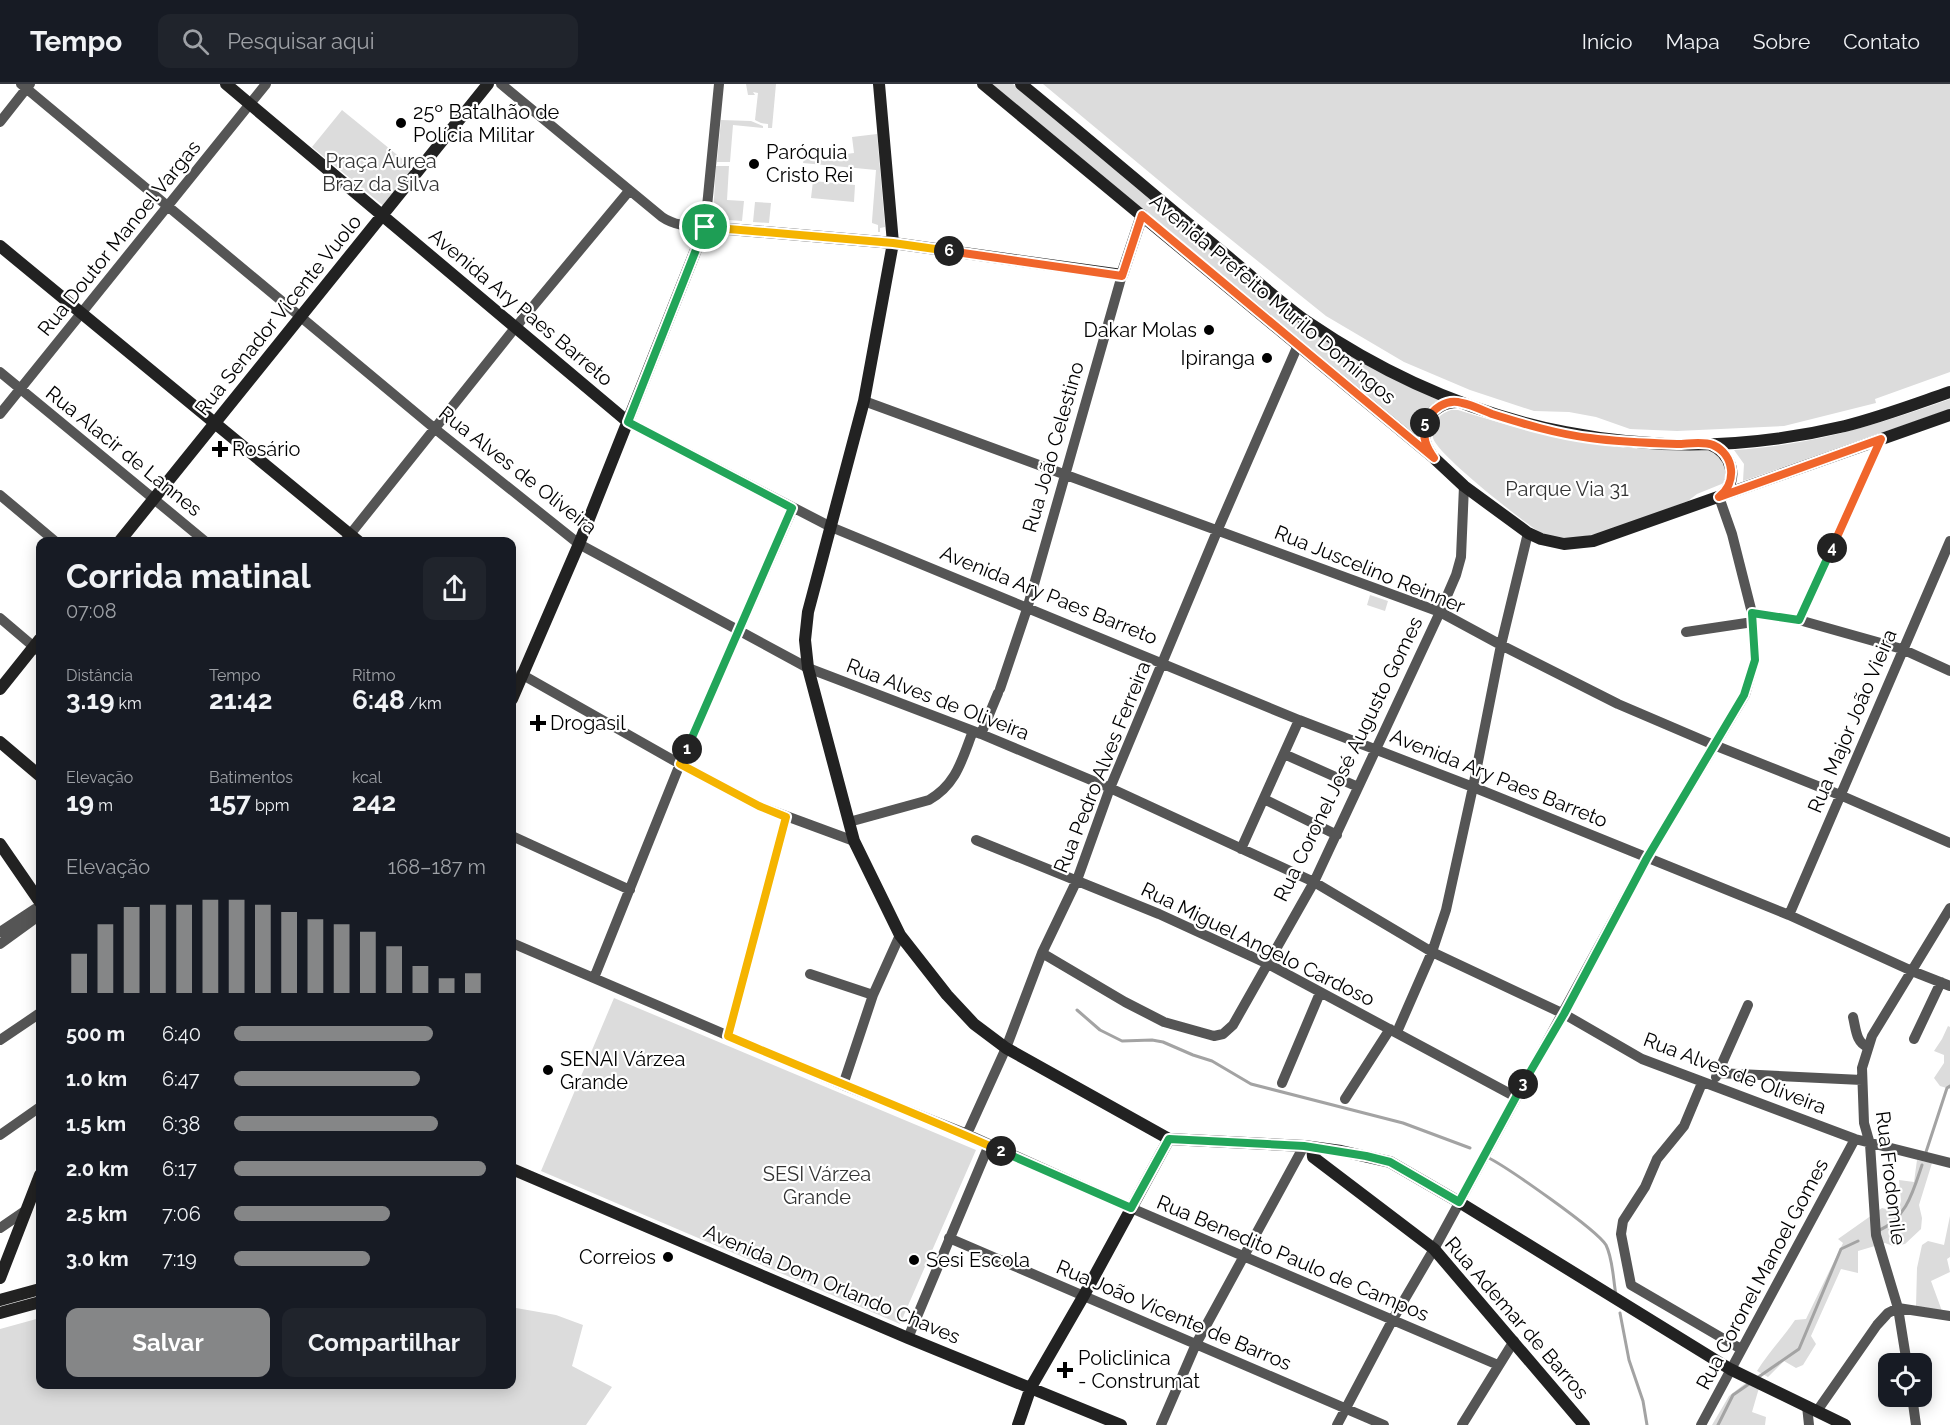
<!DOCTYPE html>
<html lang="pt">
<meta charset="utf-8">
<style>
body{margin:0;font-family:Raleway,sans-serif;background:#20242c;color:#f1f3f6;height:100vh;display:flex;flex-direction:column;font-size:22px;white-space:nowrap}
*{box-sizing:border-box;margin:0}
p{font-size:20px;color:#9ea1a6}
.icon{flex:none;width:33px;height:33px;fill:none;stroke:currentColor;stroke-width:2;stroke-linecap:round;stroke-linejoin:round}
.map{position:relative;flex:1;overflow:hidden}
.side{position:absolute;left:36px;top:453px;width:480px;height:852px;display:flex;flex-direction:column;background:#171b24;border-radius:12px;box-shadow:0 3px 15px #0003}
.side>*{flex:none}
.buttons{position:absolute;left:1878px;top:1269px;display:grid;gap:12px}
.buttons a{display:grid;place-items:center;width:54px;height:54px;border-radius:12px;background:#171b24;box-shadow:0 3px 15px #0003;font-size:30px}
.pin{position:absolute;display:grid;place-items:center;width:51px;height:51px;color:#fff;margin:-26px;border:3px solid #fff;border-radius:50%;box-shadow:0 2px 6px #0007}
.km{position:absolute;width:30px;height:30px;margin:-15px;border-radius:50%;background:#222;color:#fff;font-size:16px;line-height:30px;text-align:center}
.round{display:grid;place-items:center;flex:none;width:63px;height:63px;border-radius:12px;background:#20242c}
.headline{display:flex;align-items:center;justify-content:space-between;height:102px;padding:0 30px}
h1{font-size:33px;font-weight:700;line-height:45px}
.stats{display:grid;grid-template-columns:repeat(3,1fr);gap:9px;height:102px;padding:6px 30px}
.stats div{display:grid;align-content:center}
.stats b{font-size:26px;font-weight:700}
.stats small{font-size:16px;font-weight:400}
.stats p{font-size:16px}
.chart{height:168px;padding:12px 30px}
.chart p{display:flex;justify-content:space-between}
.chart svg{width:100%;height:108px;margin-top:6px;stroke:#858687;stroke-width:6}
.button{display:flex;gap:12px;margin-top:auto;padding:12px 30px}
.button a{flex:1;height:69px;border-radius:12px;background:#858687;color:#fff;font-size:24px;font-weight:700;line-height:69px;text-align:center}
.button a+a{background:#20242c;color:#f1f3f6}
ul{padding:0 30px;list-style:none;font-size:20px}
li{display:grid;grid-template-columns:96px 72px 1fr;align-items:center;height:45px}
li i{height:15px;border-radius:8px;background:#858687}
header{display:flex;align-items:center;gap:36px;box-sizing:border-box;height:84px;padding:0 30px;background:#171b24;border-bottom:2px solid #363941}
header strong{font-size:28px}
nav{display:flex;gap:33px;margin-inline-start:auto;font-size:21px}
.search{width:420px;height:54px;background:#20242c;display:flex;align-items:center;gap:15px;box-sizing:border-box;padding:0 21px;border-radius:12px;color:#9ea1a6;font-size:22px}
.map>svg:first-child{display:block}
.green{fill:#dcdcdc}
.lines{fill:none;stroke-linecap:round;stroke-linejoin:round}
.stream{stroke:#a3a3a3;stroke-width:3}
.street{stroke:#555;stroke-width:10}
.secondary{stroke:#222;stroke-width:12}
.split-1-casing{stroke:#fff;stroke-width:12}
.split-2-casing{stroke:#fff;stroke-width:12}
.split-3-casing{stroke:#fff;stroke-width:12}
.split-4-casing{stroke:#fff;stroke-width:12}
.split-5-casing{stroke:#fff;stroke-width:12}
.split-6-casing{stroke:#fff;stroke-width:12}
.split-7-casing{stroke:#fff;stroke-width:12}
.split-1{stroke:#22a559;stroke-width:8}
.split-2{stroke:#f5b400;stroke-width:8}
.split-3{stroke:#22a559;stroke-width:8}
.split-4{stroke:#22a559;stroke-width:8}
.split-5{stroke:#f0652b;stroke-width:8}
.split-6{stroke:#f0652b;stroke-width:8}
.split-7{stroke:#f5b400;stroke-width:8}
.poi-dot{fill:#000;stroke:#fff;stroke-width:2}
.labels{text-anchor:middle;stroke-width:4.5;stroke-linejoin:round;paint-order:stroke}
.poi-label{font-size:20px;fill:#000;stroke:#fff;text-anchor:start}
.park-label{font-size:20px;fill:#333;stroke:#fff}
.street-label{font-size:20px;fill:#000;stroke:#fff}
</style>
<header>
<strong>Tempo</strong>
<div class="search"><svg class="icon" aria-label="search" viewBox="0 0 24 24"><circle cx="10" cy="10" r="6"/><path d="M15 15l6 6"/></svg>Pesquisar aqui</div>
<nav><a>Início</a><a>Mapa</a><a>Sobre</a><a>Contato</a></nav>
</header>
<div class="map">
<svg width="1950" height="1341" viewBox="0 0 1950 1341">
<rect width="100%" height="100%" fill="#fff"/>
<path class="green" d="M746 0H776L772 44H768V40L761 39 755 36 758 9 753 8 755 11H748Z
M992 0H1013L1322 253 1397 297 1441 316C1425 323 1417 334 1417 352Z
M1043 0H1950V288L1875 315 1876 319 1784 342 1677 347 1630 345 1596 333 1569 328 1534 327 1470 306 1404 278 1326 232 1198 129Z
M342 26 417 87 386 124 312 63Z
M721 36 751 37 763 42V44L733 41 730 78H717Z
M877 50 885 143 880 144V148H878V141L872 139V137L876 86 803 79 804 75 854 69 852 53Z
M716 82H729L727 116 744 117 742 137 716 135 713 131Z
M813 97 855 101 854 118 811 114Z
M755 118 771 119 769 139 753 138Z
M1950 315V325L1743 397 1744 380 1734 366C1813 361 1876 341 1950 315Z
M1451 326H1458C1511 343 1565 357 1620 363 1649 366 1679 365 1708 366L1717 369 1729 384 1724 399 1697 410 1688 417C1654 429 1597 456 1561 454 1551 454 1540 449 1532 443 1514 430 1438 371 1433 354 1429 340 1439 330 1451 326Z
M1370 511 1388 517 1385 527 1367 521Z
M614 914 976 1066 900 1240 541 1087Z
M1948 942 1950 943V1005L1940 1002 1934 994 1944 979V971L1934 967 1942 955Z
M1917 1076 1932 1079 1919 1121 1922 1134 1921 1145 1905 1160 1893 1162 1885 1159 1858 1167V1189L1841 1185 1811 1252 1816 1260 1803 1281 1796 1284 1784 1277 1768 1293 1757 1287C1768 1269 1783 1254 1795 1236L1806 1235 1843 1159 1838 1155 1882 1124 1898 1128 1901 1117 1899 1096 1914 1098Z
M1950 1132V1173L1947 1175 1950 1188 1931 1197 1942 1227 1916 1223 1917 1184 1922 1161 1928 1157 1944 1161Z
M512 1218 516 1224 556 1231 583 1241 572 1282 612 1303 586 1341H0V1245L40 1234V1300H512Z
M1747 1298 1759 1304 1752 1328 1766 1333 1765 1341H1712L1729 1312Z"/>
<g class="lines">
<path class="stream" d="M1077 926 1100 946 1122 957 1152 956 1163 958 1193 971 1212 977 1251 1000 1403 1039 1470 1064
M1926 1068 1947 1004 1950 1002
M1487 1073C1507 1083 1596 1145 1606 1161 1613 1175 1613 1195 1616 1211
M1878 1147C1906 1135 1913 1108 1922 1081
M1620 1229 1629 1276 1643 1317 1647 1341
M1757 1294 1799 1265 1841 1165 1858 1157
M1718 1341 1733 1311 1749 1300"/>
<path class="street" d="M21 0 434 344 579 460 808 584 981 650 1110 704 1314 798 1432 868 1564 930 1642 975 1855 1055 1950 1079
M501 0 662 133C675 142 690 142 705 143L719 0
M0 38 30 0
M0 288 206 458
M864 317 1440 528 1501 561 1618 620 1714 661 1840 711 1950 759
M0 330 266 0
M628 338 831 443 1299 636 1473 703 1789 831 1912 887 1950 902
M0 411 56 458
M344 458 515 244 629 107
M1752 529 1799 536 1902 565 1950 587
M0 534 40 568
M1799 536 1881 355
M1686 548 1753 538
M521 590 680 680 759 722 854 757
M1000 605 1027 525 1122 191
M981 650 998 609
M1284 670 1358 703
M1264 715 1337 751
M849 738 929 716C957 700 962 675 973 647
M512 752 630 806
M976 756 1159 830 1268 880 1516 1013
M1241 765 1299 636
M1789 831 1950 457
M0 848 35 825 40 824
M512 859 843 1001 967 1050 1131 1124 1498 1281
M0 860 40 831
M1042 869 1125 918 1164 938 1214 952 1223 950 1233 941 1314 798 1440 528 1456 491 1461 473 1464 402
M810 890 873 911
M594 894 680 680 793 424
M1853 933C1856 945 1856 959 1868 963
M1397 948 1432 868 1446 826 1473 703 1501 561 1528 449
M728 952 786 733
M1914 955 1941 898
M0 956 40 929
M1718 989 1862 996
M1716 993 1748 921
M1282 999 1320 909
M1702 999 1684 1042 1657 1075 1645 1103 1623 1137 1621 1150 1631 1201 1741 1265
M843 1001 873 911 900 851
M1345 1015 1390 945
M967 1050 1006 964 1042 869 1077 796 1110 704 1218 445 1298 261
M0 1051 40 1023
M0 1144 25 1127
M949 1154 1384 1341
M908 1254 989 1061
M1907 1280 1898 1224 1876 1151 1870 1060 1864 1039 1862 984 1872 952 1950 824
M1912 1312 1916 1341
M1807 1322 1809 1341
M1817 1327 1877 1241 1888 1229 1898 1224 1950 1232
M1161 1341 1196 1260 1304 1062
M1337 1341 1393 1235 1434 1165 1647 774 1745 611 1755 576 1752 529 1732 450 1719 413
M1462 1341 1514 1257
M1701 1341 1855 1055"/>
<path class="secondary" d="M226 0 628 338
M879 0 893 159 864 317 808 528 805 556 808 584 854 757 900 851 947 911 974 940 1006 964 1169 1055 1304 1062 1341 1067 1390 1078 1459 1118 1730 1285 1845 1341
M983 0 1434 374 1464 402 1528 449 1541 455 1564 460 1593 457 1950 331
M1021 0C1091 57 1158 115 1227 172 1254 194 1280 219 1309 239 1469 348 1655 387 1845 342 1881 333 1915 320 1950 308
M0 162 359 458
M1709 360C1732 369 1740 396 1720 413
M1431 370C1414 347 1430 317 1459 318
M119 458 488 0
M0 605 40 555
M512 615 579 460 705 143 893 159 1122 191 1142 131
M0 658 40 692
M0 760 40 818
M1312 1063 1313 1073 1434 1165 1584 1341
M512 1085 908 1254 1121 1341
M0 1194 40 1091
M0 1216 40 1205
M0 1229 40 1218
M1018 1341 1031 1303 1083 1213 1169 1055"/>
</g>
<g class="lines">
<defs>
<path id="split-1" d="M687 665 792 424 628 338 705 143"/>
<path id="split-2" d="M687 665 680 680 759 722 786 733 728 952C819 991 911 1027 1001 1067"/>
<path id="split-3" d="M1001 1067 1131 1124 1169 1055 1304 1062 1366 1072 1390 1078 1459 1118 1523 1000"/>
<path id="split-4" d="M1523 1000 1564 930 1647 774 1744 611 1755 576 1752 529 1799 536 1832 464"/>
<path id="split-5" d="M1425 339C1432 325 1446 314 1462 319 1472 321 1482 326 1492 330 1524 340 1557 350 1590 354 1619 358 1648 359 1677 360 1688 360 1703 357 1713 361 1735 371 1737 399 1719 413L1881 355 1832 464"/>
<path id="split-6" d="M949 167 1122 192 1142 131 1434 374C1426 363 1422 353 1425 339"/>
<path id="split-7" d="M705 143 893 159 949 167"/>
</defs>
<use href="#split-1" class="split-1-casing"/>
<use href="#split-2" class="split-2-casing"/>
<use href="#split-3" class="split-3-casing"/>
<use href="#split-4" class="split-4-casing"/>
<use href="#split-5" class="split-5-casing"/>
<use href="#split-6" class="split-6-casing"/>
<use href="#split-7" class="split-7-casing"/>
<use href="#split-1" class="split-1"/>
<use href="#split-2" class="split-2"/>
<use href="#split-3" class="split-3"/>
<use href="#split-4" class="split-4"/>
<use href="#split-5" class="split-5"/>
<use href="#split-6" class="split-6"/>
<use href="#split-7" class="split-7"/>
</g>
<g class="poi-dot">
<circle cx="401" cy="39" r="6"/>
<circle cx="754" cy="80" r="6"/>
<circle cx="1209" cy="246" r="6"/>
<circle cx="1267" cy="274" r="6"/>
<path d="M217 356h6v6h6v6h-6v6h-6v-6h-6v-6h6z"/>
<path d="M535 630h6v6h6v6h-6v6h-6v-6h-6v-6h6z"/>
<circle cx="548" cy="986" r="6"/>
<circle cx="668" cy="1173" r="6"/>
<circle cx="914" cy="1176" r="6"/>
<path d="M1062 1277h6v6h6v6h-6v6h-6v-6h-6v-6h6z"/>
</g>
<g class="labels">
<g class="poi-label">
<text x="413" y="35">25º Batalhão de<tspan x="413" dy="23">Polícia Militar</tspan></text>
<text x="766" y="75">Paróquia<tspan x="766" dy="23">Cristo Rei</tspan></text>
<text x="1197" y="253" text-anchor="end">Dakar Molas</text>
<text x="1255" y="281" text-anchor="end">Ipiranga</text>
<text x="232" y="372">Rosário</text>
<text x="550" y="646">Drogasil</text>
<text x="560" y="982">SENAI Várzea<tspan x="560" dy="23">Grande</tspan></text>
<text x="656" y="1180" text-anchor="end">Correios</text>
<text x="926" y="1183">Sesi Escola</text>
<text x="1078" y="1281">Policlinica<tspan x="1078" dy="23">- Construmat</tspan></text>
</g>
<g class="park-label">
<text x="381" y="84">Praça Áurea<tspan x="381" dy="23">Braz da Silva</tspan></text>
<text x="1567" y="412">Parque Via 31</text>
<text x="817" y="1097">SESI Várzea<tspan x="817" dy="23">Grande</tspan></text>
</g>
<g class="street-label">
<text transform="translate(119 154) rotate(-51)" y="7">Rua Doutor Manoel Vargas</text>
<text transform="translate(1273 215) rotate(40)" y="7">Avenida Prefeito Murilo Domingos</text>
<text transform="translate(521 223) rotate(40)" y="7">Avenida Ary Paes Barreto</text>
<text transform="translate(278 231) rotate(-51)" y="7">Rua Senador Vicente Vuolo</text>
<text transform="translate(1053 363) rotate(-74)" y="7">Rua João Celestino</text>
<text transform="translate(124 367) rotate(39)" y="7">Rua Alacir de Lannes</text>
<text transform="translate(518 386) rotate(38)" y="7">Rua Alves de Oliveira</text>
<text transform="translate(1370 485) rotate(22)" y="7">Rua Juscelino Reinner</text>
<text transform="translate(1049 511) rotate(22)" y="7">Avenida Ary Paes Barreto</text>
<text transform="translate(938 615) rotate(21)" y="7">Rua Alves de Oliveira</text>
<text transform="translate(1852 637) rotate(-67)" y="7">Rua Major João Vieira</text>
<text transform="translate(1348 675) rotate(-64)" y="7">Rua Coronel José Augusto Gomes</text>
<text transform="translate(1102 683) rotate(-68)" y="7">Rua Pedro Alves Ferreira</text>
<text transform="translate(1499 694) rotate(22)" y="7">Avenida Ary Paes Barreto</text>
<text transform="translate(1258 860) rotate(26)" y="7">Rua Miguel Angelo Cardoso</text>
<text transform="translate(1735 989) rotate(21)" y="7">Rua Alves de Oliveira</text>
<text transform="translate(1891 1094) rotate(83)" y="7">Rua Frodomile</text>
<text transform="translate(1293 1174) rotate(23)" y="7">Rua Benedito Paulo de Campos</text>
<text transform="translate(1762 1190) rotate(-62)" y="7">Rua Coronel Manoel Gomes</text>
<text transform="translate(832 1200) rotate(23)" y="7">Avenida Dom Orlando Chaves</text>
<text transform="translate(1174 1231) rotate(23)" y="7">Rua João Vicente de Barros</text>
<text transform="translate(1517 1234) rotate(49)" y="7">Rua Ademar de Barros</text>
</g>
</g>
</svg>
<div class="buttons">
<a><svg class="icon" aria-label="locate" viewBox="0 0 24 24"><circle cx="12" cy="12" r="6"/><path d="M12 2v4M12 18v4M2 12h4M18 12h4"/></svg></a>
</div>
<div class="pin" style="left:705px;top:143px;background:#1e9e55"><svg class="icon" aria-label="arrive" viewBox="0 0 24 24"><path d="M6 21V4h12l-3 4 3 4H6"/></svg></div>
<b class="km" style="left:687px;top:665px">1</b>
<b class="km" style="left:1001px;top:1067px">2</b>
<b class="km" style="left:1523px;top:1000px">3</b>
<b class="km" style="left:1832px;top:464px">4</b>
<b class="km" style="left:1425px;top:339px">5</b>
<b class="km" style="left:949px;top:167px">6</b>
<section class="side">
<div class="headline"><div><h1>Corrida matinal</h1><p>07:08</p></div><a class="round"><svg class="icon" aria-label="share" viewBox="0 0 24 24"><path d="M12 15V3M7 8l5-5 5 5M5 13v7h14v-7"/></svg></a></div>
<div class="stats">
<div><p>Distância</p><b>3.19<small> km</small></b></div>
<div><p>Tempo</p><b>21:42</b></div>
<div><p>Ritmo</p><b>6:48<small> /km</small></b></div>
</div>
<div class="stats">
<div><p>Elevação</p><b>19<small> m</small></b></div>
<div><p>Batimentos</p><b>157<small> bpm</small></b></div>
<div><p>kcal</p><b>242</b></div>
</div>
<div class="chart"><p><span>Elevação</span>168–187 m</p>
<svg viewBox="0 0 160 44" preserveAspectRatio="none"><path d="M5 44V28M15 44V16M25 44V9M35 44V8M45 44V8M55 44V6M65 44V6M75 44V8M85 44V11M95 44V14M105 44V16M115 44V19M125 44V25M135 44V33M145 44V38M155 44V36"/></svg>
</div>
<ul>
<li><b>500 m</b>6:40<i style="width:79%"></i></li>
<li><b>1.0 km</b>6:47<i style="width:74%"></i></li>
<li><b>1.5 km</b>6:38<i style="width:81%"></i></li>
<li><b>2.0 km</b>6:17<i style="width:100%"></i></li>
<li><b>2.5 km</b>7:06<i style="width:62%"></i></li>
<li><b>3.0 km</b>7:19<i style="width:54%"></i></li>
</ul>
<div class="button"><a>Salvar</a><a>Compartilhar</a></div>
</section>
</div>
